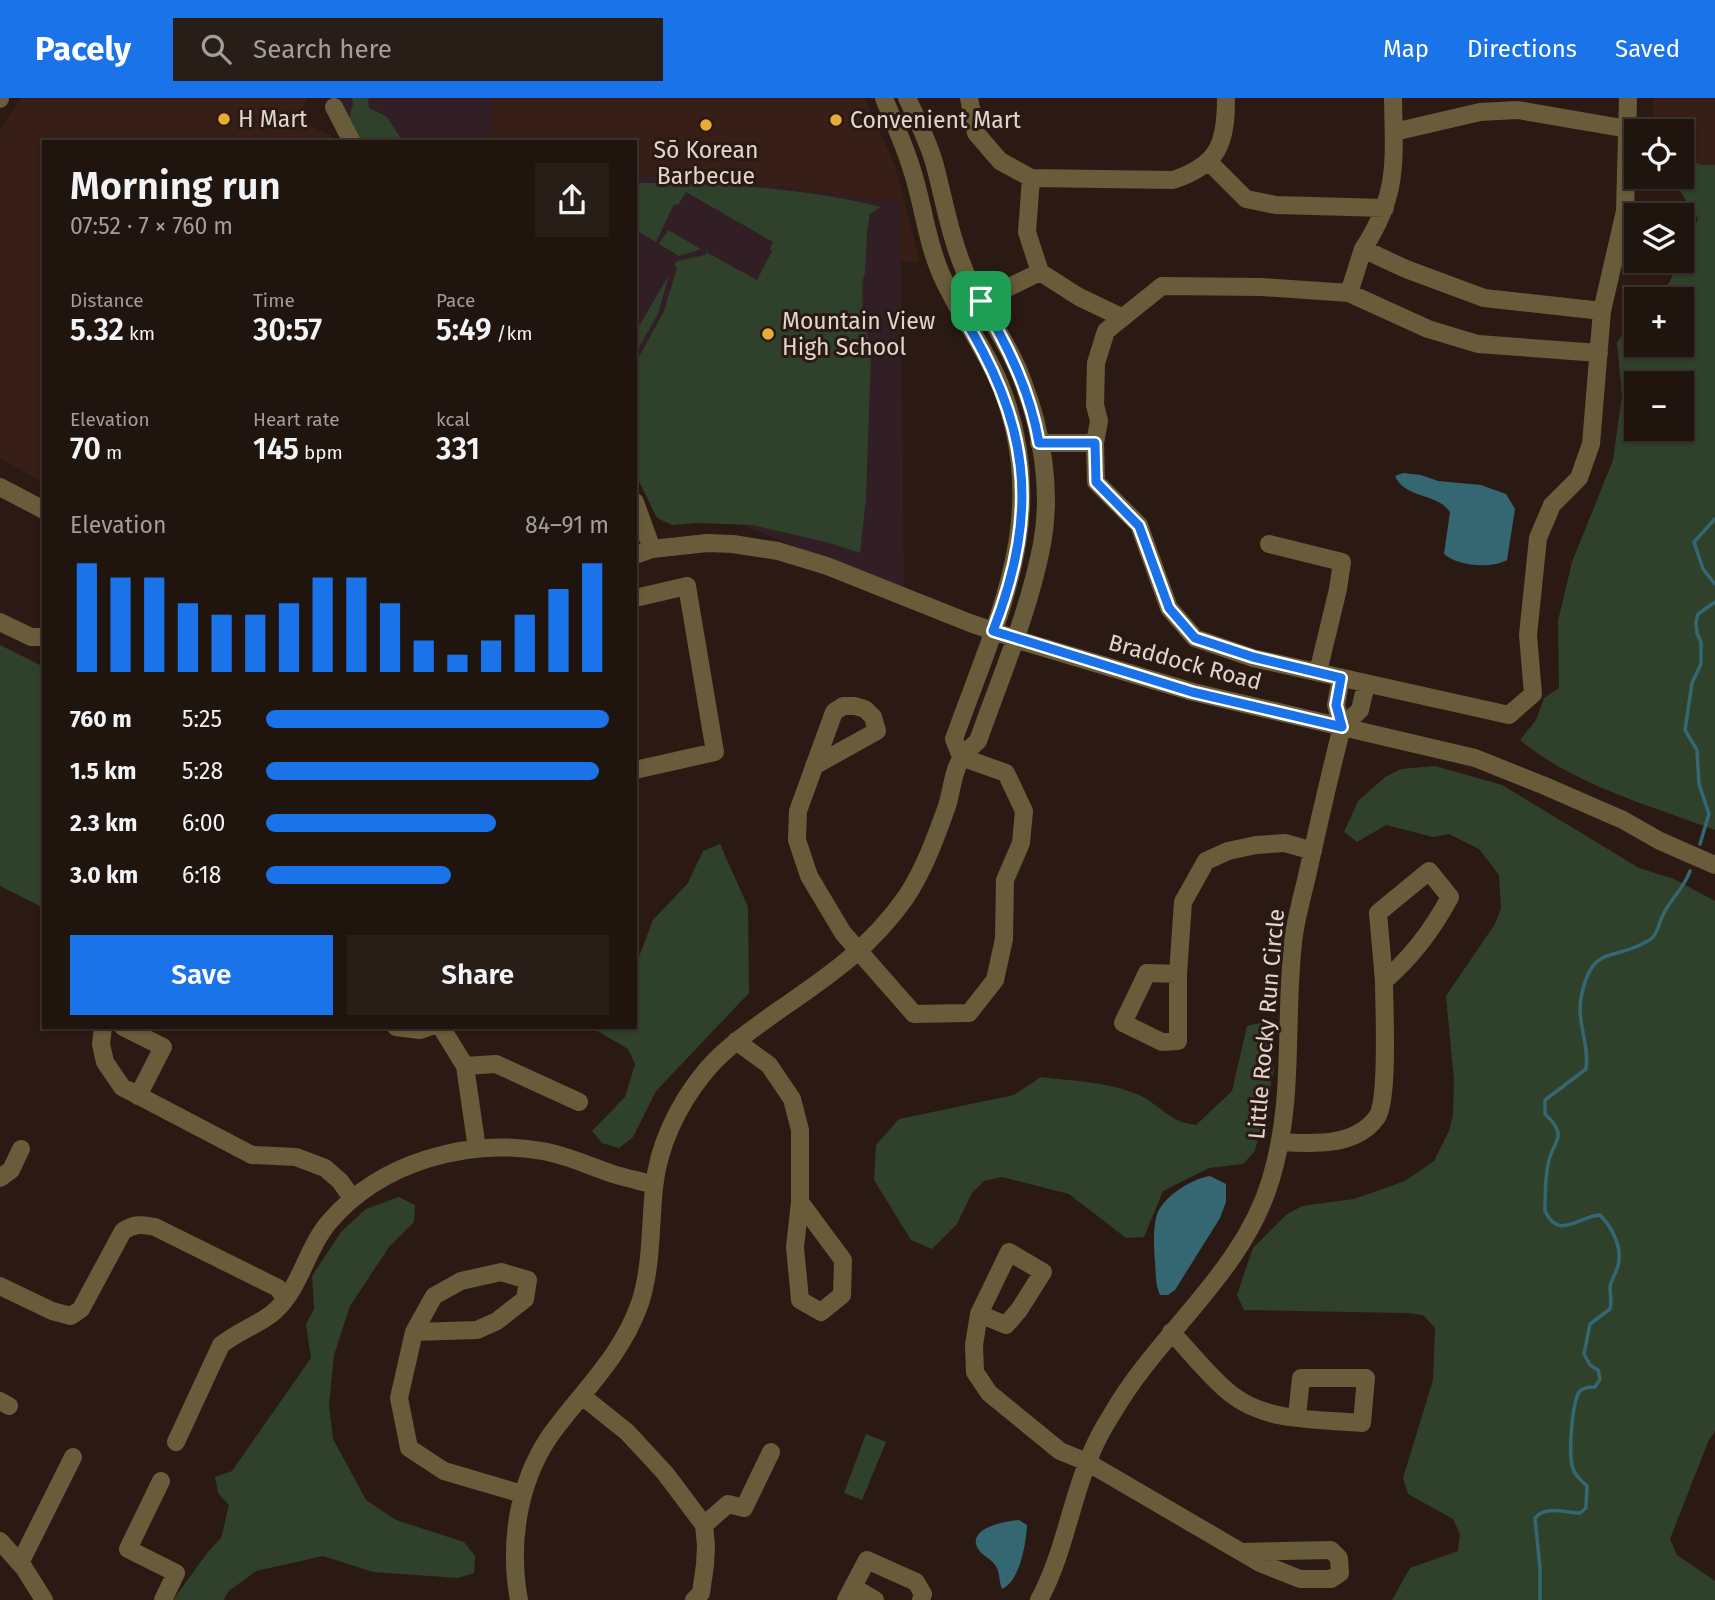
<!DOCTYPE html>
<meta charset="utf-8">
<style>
body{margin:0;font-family:"Fira Sans",sans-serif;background:#281d17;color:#f1f3f6;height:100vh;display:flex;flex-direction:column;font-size:26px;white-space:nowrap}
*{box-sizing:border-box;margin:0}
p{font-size:23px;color:#a29e9e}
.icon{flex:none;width:38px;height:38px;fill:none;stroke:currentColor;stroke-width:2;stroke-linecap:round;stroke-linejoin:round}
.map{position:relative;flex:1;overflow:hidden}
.side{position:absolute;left:42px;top:42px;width:595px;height:889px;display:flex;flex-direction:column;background:#20140e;border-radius:0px;box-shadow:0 2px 5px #0004,0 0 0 2px #3d332e}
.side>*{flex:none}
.fabs{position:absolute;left:1624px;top:21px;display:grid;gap:14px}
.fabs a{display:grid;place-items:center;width:70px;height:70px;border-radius:0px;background:#20140e;box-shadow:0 2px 5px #0004,0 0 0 2px #3d332e;font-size:35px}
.pin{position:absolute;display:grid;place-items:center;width:60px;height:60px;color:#fff;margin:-30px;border-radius:14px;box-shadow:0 4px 10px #0006}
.round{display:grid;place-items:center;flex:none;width:74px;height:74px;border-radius:0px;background:#281d17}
.summary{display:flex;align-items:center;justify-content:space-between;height:119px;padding:0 28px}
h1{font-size:38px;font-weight:600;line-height:52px}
.metrics{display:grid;grid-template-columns:repeat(3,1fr);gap:10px;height:119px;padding:7px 28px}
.metrics div{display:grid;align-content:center}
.metrics b{font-size:30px;font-weight:600}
.metrics small{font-size:19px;font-weight:400}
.metrics p{font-size:19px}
.chart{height:196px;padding:14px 28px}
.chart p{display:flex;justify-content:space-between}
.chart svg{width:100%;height:126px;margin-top:7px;stroke:#1a73e8;stroke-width:6}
.cta{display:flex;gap:14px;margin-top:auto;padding:14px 28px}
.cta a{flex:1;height:80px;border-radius:0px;background:#1a73e8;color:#fff;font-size:28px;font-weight:600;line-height:80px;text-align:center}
.cta a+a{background:#281d17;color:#f1f3f6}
ul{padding:0 28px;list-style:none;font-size:23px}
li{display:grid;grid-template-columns:112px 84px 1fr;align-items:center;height:52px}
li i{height:18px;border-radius:9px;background:#1a73e8}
header{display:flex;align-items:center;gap:42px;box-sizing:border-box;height:98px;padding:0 35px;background:#1a73e8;color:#fff}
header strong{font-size:33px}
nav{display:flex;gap:38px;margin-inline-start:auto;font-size:24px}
.search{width:490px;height:63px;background:#281d17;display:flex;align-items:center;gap:18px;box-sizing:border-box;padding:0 24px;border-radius:0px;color:#a29e9e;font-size:26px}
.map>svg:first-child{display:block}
.built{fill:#371f17}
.education{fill:#321f25}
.green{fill:#2f412b;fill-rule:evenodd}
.water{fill:#356772}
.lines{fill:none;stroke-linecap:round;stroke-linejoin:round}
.stream{stroke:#356772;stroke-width:3.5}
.minor{stroke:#685c3a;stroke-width:18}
.route-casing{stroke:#fff;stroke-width:14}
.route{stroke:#1a73e8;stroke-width:9}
.poi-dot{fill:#e9ab38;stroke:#2b1a13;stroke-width:2.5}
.labels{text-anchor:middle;stroke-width:6;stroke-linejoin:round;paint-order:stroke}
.poi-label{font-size:23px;fill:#e1d5d0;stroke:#2b1a13;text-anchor:start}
.street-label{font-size:23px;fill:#e1d5d0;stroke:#2b1a13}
</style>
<header>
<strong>Pacely</strong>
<div class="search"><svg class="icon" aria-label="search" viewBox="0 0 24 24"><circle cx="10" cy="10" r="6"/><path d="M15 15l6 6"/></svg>Search here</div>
<nav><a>Map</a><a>Directions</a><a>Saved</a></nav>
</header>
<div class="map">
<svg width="1715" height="1502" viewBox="0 0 1715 1502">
<rect width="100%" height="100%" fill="#2b1a13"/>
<path class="built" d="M21 0H307L304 10 308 26 342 44H44V385L0 360V33Z
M492 0H865L895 68 920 164H900L899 105 678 76 635 77V44H492Z
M1653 0H1715V88L1653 89V79H1682V33H1653Z"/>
<path class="education" d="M333 0H492V44H361Z
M678 76 900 105 904 491 723 420 635 367V77Z"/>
<path class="green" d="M352 0H368L369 10 387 19 403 44H356L348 25 353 6Z
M1682 60 1702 67H1715V732C1651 708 1572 686 1520 642L1536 622 1544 600 1559 590 1558 523 1572 464 1613 362 1622 298 1617 244 1636 220V247H1682V201H1653L1669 185 1679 163H1682V157L1698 121 1671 79H1682ZM1636 285H1682V331H1636Z
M635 85C720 85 799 89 881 109L870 116 867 134 865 175C859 189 866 205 860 220L867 234 871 255 866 400 860 455 830 445 752 427 697 425 672 427 657 420 635 375V261L640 257 664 213 677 170 674 167 677 163 705 157 706 154 757 182 772 153 770 150 773 144 686 94 678 107 674 106 656 144 635 132Z
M668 132 701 151 679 158 659 146Z
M669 177 658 216 635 256V235Z
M0 547 44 569V810L0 788Z
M1435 668 1502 687 1639 770 1674 781 1715 803V1333L1708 1344 1670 1441 1677 1457 1715 1483V1502H1392L1410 1470 1458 1453 1460 1436 1453 1421 1408 1396 1403 1380 1433 1282 1435 1230 1423 1217 1406 1215 1244 1212 1237 1197 1253 1150 1286 1117 1302 1108 1354 1101 1405 1083 1434 1063 1449 1033 1453 1017 1454 982 1446 898 1495 826 1501 810 1499 777 1479 751 1449 736 1433 739 1386 727 1357 744 1344 734 1358 703 1385 679 1401 671Z
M720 746 748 809 749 895 656 993 633 1039 619 1050 602 1045 592 1033 625 999 635 966 628 951 599 934 586 929H635V869L653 822 688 785 703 753Z
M1264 924 1274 972 1255 1053 1243 1066 1209 1070 1163 1093 1144 1139 1126 1140 1069 1096 1002 1079 984 1083 972 1095 957 1126 932 1151 911 1142 874 1082 876 1047 899 1021 1014 997 1041 979C1074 983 1109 984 1139 997 1162 1008 1168 1024 1196 1027L1232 993 1247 928Z
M399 1099 415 1107 414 1124 389 1149 350 1208 334 1257 329 1308 333 1341 366 1402 396 1422 464 1444 475 1458 474 1475 458 1480 373 1474 323 1458 256 1473 229 1493 223 1502H173L207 1455 221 1440 229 1407 218 1395 215 1379 232 1373 311 1260 306 1226 314 1211 312 1178 341 1134 366 1111Z
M866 1336 886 1344 862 1402 844 1395Z"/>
<path class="water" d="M1403 375 1421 377 1438 383 1481 387 1506 396 1515 411 1507 462C1491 471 1457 468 1444 456L1450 414C1438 395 1405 401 1395 378Z
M1210 1078 1226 1086V1104L1220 1120 1175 1192 1168 1197H1160C1155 1186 1156 1175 1155 1164 1154 1151 1153 1133 1156 1120 1160 1100 1191 1081 1210 1078Z
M1019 1422 1027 1427C1026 1446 1020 1483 1002 1491 999 1484 1000 1477 997 1470 992 1460 981 1458 977 1449 968 1429 1008 1423 1019 1422Z"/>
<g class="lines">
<path class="stream" d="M1715 421 1694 444 1703 471 1715 486
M1700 746 1709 716 1699 686 1697 652 1685 632 1692 585 1701 566V544L1697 535 1696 524 1698 516 1715 504
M1540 1502V1470L1535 1420C1546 1407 1565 1415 1580 1415L1586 1410 1587 1388C1582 1383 1575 1378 1573 1371 1568 1357 1572 1306 1579 1294 1582 1290 1590 1289 1595 1289L1600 1281 1598 1272 1590 1267 1584 1256 1590 1226 1610 1211C1612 1203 1610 1197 1610 1189 1611 1182 1616 1175 1618 1168 1623 1150 1612 1129 1600 1117 1579 1118 1559 1143 1545 1113 1545 1098 1545 1082 1548 1067 1551 1043 1571 1040 1545 1016V1002L1586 971C1590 945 1575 923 1582 895 1593 847 1611 863 1644 845 1647 843 1651 842 1653 839 1658 834 1659 825 1662 819 1669 802 1684 791 1690 773"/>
<path class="minor" d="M884 0C893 23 904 46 911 69 923 104 926 142 941 176 958 215 985 249 1001 289 1052 418 997 520 954 641L961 659
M969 0 976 35 1000 63 1031 80 1173 82C1219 67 1226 45 1226 0
M0 1V0
M334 9 352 44
M1394 34 1480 14 1518 12 1628 31
M1209 64 1246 101 1276 107 1385 110
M1031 80 1027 134 1040 174 1079 199 1121 219
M1363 151 1406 171 1484 200 1602 213 1591 346 1579 380 1552 407 1538 440 1528 537 1533 596 1509 617 1253 560 1195 540 1169 510 1139 427 1096 384 1095 345 1099 323 1095 307 1096 265 1106 233 1162 188 1262 189 1349 195Z
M1363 151C1399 96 1394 63 1393 0
M1349 195 1428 231 1478 246 1599 255
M972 207 1040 174
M1602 213 1625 113 1628 0
M1039 345H1095
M0 389 44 412
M635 404 652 451
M1269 446 1342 464 1338 491 1318 574
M635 457 652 451 707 445 733 446 778 453 827 468 970 525 1025 544 1193 594 1475 660 1545 688 1623 722 1660 743 1715 767
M635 500 687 488 715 654 635 672
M0 524 31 539H44
M1342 629 1360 612 1366 586
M814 668 877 633 873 619 865 611 855 608H843L834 614 798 713 797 742 809 778 843 835 914 916 969 915 995 882 1004 841 1005 782 1021 745 1024 713 1006 675 961 659
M1429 773 1450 799C1433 831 1412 859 1384 883L1378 815Z
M1147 875 1178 876V943L1162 944 1123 925Z
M1178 876 1183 804 1206 763 1228 753 1256 747 1285 745 1313 753
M103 929 101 946 105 964 122 989 252 1057 296 1059 325 1070 340 1083 352 1100
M123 929 163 949 138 998
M396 929 420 932 429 929
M441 929 465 968 477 1051
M736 943 769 967 792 1001 800 1032V1104
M465 968 496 966 579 1004
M1281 1044C1312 1046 1356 1049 1377 1019 1389 1001 1384 909 1384 883
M0 1080 11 1072 21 1051
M800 1104 843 1162 842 1197 821 1214 800 1202 795 1149Z
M1009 1154 1043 1174 1019 1212 1006 1227 979 1216Z
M0 1188 52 1213 71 1218 81 1211 123 1133C134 1126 141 1126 155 1129L278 1190 285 1201
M979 1216 974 1247 975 1274 989 1295 1060 1353 1087 1364 1260 1465 1300 1481H1331L1340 1475 1339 1460 1331 1452 1242 1454
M414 1234 477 1232 497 1223 525 1201 528 1182 501 1174 461 1183 434 1198 414 1234 399 1300 409 1350 444 1373 522 1396
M1171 1234C1191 1254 1209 1279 1231 1296 1267 1325 1320 1321 1362 1325L1366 1280H1301L1297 1319
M582 1298 627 1334 665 1375 704 1427 706 1448 705 1467 701 1495 694 1502
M0 1303 9 1308
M176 1344 221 1247C238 1233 259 1227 275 1213 301 1189 307 1149 330 1123 381 1064 467 1040 542 1053 567 1057 589 1068 613 1076 626 1080 640 1083 654 1087
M161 1383 128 1451 176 1475 163 1502
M704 1427 728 1406 744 1410 771 1354
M0 1443 24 1470 44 1502
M20 1465 73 1359
M853 1489 875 1502
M519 1502C508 1442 519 1376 558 1327 589 1287 623 1254 640 1205 652 1168 650 1128 654 1090 658 1048 678 1007 704 975 723 951 748 935 772 917 824 881 869 852 906 799 924 772 936 739 947 708 952 693 953 670 963 658 967 652 973 648 978 643 1001 578 1029 514 1042 446 1052 393 1042 333 1023 284 1009 245 983 213 966 176 950 139 944 101 934 64 927 41 917 21 907 0
M846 1502 867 1462 916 1484 923 1496 921 1502
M1039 1502C1063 1458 1070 1408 1088 1363 1094 1347 1103 1330 1112 1316 1160 1233 1243 1175 1271 1081 1295 1001 1284 926 1293 845 1295 823 1302 800 1307 778 1318 729 1329 679 1342 629L1336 607 1341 580"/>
</g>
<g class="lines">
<defs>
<path id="route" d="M981 203C1008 248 1030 293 1039 345H1095L1096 384 1139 428 1169 510 1195 540 1253 559 1341 580 1336 607 1342 629 1192 594 993 533C1041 409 1029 324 959 212Z"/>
</defs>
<use href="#route" class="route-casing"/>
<use href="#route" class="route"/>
</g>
<g class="poi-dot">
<circle cx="224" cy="21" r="7"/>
<circle cx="836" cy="22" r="7"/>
<circle cx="706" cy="27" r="7"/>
<circle cx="768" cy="236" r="7"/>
</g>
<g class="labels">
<g class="poi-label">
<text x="238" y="29">H Mart</text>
<text x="850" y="30">Convenient Mart</text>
<text x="706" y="60" text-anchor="middle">Sō Korean<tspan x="706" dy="26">Barbecue</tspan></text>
<text x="782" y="231">Mountain View<tspan x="782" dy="26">High School</tspan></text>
</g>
<g class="street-label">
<text transform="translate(1185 564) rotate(15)" y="8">Braddock Road</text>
<text transform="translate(1266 926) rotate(-85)" y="8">Little Rocky Run Circle</text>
</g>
</g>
</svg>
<div class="fabs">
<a><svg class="icon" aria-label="locate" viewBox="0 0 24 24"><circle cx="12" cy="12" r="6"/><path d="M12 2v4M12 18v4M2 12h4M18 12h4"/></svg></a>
<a><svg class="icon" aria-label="layers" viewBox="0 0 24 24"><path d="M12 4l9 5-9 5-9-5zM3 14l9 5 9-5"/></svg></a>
<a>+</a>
<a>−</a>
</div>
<div class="pin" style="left:981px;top:203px;background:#1e9e55"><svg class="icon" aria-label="arrive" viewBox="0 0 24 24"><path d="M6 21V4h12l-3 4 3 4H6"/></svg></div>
<section class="side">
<div class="summary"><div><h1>Morning run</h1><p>07:52 · 7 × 760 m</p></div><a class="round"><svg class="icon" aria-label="share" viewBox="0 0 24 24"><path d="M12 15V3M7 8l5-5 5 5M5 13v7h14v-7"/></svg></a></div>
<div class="metrics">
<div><p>Distance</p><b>5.32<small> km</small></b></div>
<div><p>Time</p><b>30:57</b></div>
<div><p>Pace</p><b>5:49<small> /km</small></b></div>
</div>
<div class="metrics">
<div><p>Elevation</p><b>70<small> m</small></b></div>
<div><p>Heart rate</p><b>145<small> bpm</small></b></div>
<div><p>kcal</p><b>331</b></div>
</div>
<div class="chart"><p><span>Elevation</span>84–91 m</p>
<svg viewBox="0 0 160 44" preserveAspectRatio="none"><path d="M5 44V6M15 44V11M25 44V11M35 44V20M45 44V24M55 44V24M65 44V20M75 44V11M85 44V11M95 44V20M105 44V33M115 44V38M125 44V33M135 44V24M145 44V15M155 44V6"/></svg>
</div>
<ul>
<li><b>760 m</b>5:25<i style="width:100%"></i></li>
<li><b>1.5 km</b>5:28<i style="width:97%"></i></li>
<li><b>2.3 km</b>6:00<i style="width:67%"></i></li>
<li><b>3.0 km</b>6:18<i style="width:54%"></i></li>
</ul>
<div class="cta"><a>Save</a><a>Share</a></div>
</section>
</div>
